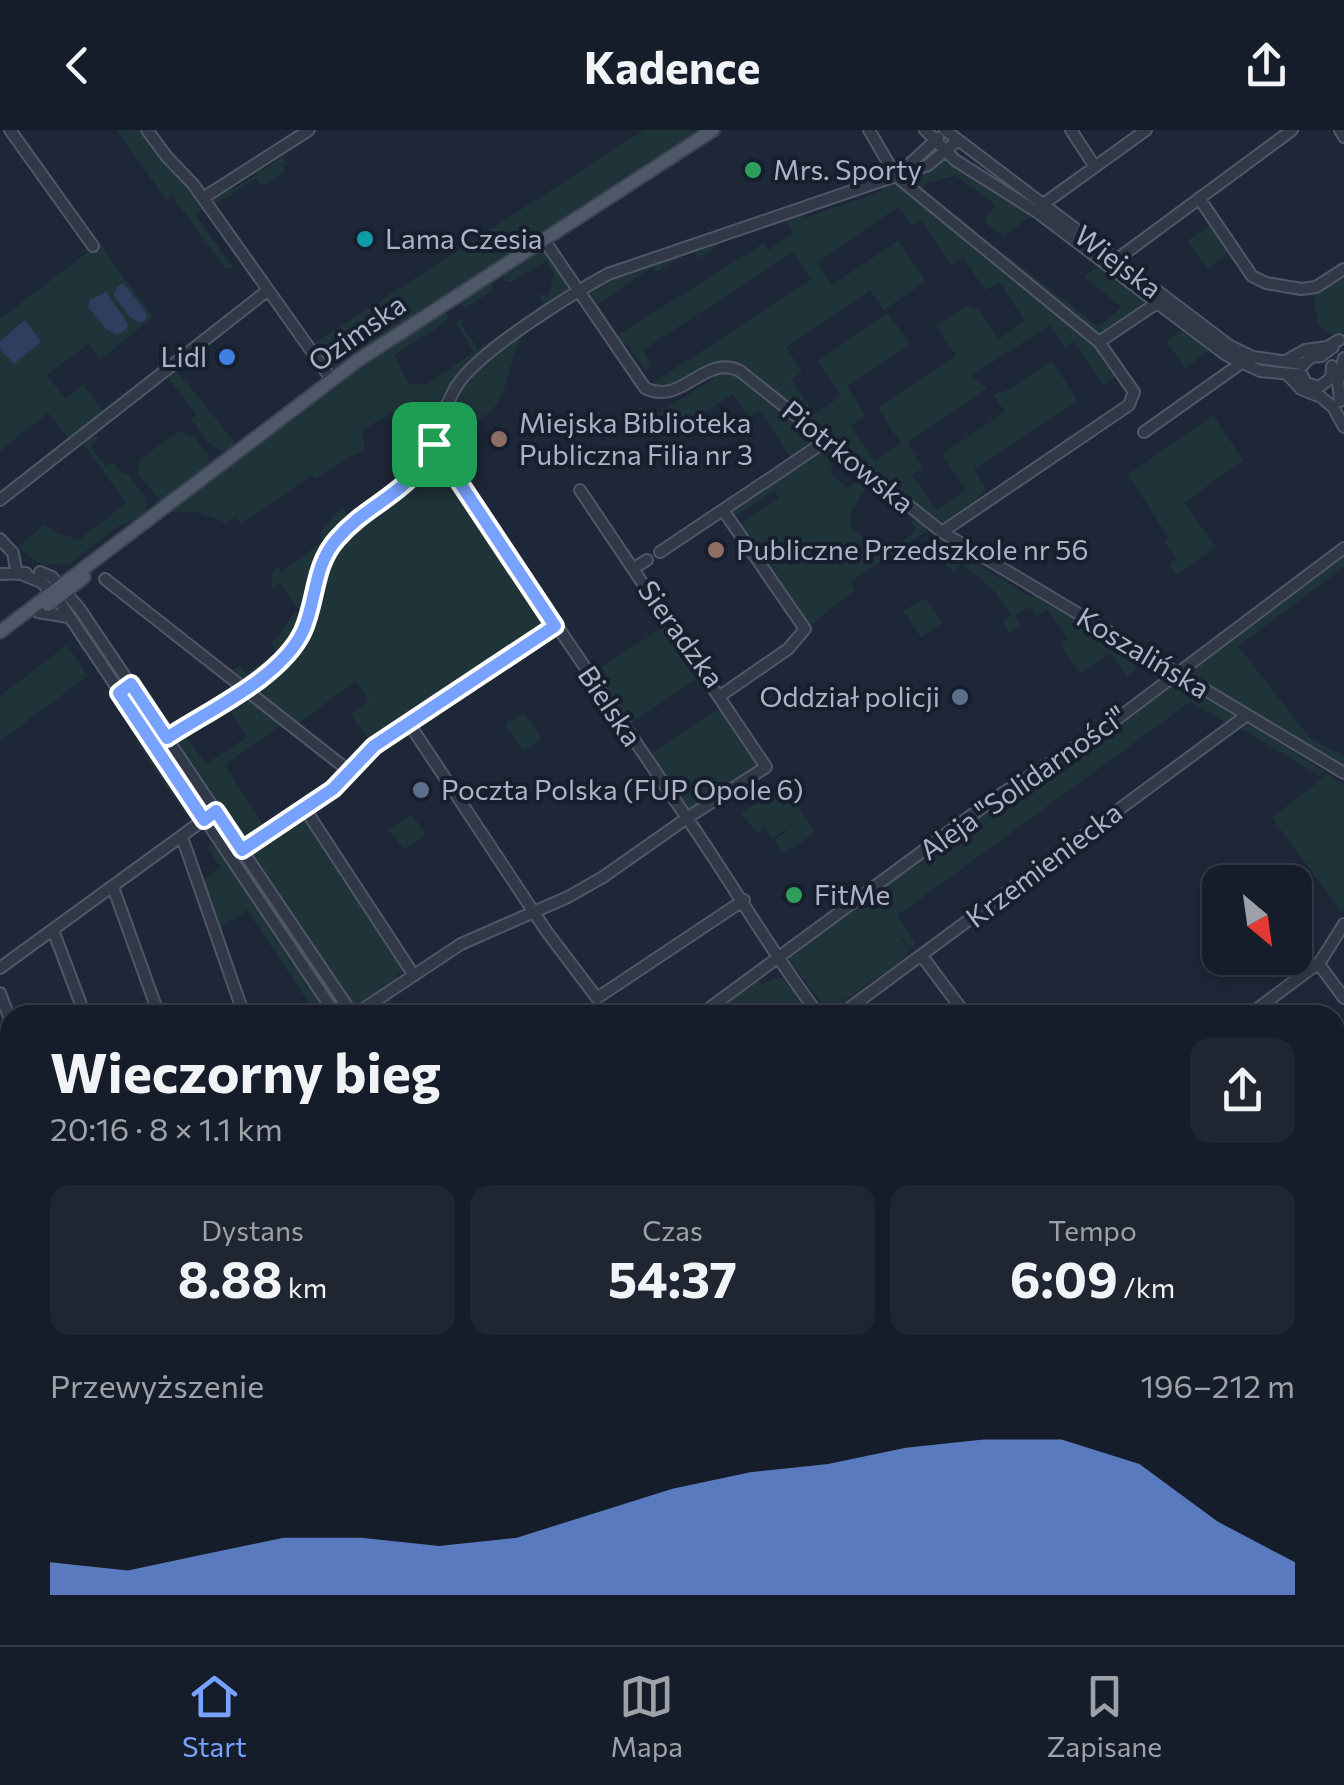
<!DOCTYPE html>
<html lang="pl">
<meta charset="utf-8">
<style>
body{margin:0;font-family:Commissioner,sans-serif;background:#1f2632;color:#f1f3f6;height:100vh;display:flex;flex-direction:column;font-size:38px;white-space:nowrap}
*{box-sizing:border-box;margin:0}
p{font-size:32px;color:#9ea2a8}
.icon{flex:none;width:55px;height:55px;fill:none;stroke:currentColor;stroke-width:2;stroke-linecap:round;stroke-linejoin:round}
.map{position:relative;flex:1;overflow:hidden}
.panel{position:absolute;left:0px;top:875px;width:1345px;height:640px;display:flex;flex-direction:column;background:#161d2a;border-radius:30px 30px 0 0;box-shadow:0 5px 15px #0003,0 0 0 2px #353b47}
.panel>*{flex:none}
.needle{width:65px;rotate:151deg}
.fabs{position:absolute;left:1202px;top:735px;display:grid;gap:20px}
.fabs a{display:grid;place-items:center;width:110px;height:110px;border-radius:20px;background:#161d2a;box-shadow:0 5px 15px #0003,0 0 0 2px #353b47;font-size:50px}
.pin{position:absolute;display:grid;place-items:center;width:85px;height:85px;color:#fff;margin:-42px;border-radius:20px;box-shadow:0 5px 15px #0006}
.round{display:grid;place-items:center;flex:none;width:105px;height:105px;border-radius:20px;background:#1f2632}
.overview{display:flex;align-items:center;justify-content:space-between;height:170px;padding:0 50px}
h1{font-size:55px;font-weight:700;line-height:75px}
.figures{display:grid;grid-template-columns:repeat(3,1fr);gap:15px;height:170px;padding:10px 50px}
.figures div{display:grid;align-content:center;border-radius:20px;background:#1f2632;text-align:center}
.figures b{font-size:50px;font-weight:700}
.figures small{font-size:28px;font-weight:400}
.figures p{font-size:28px}
.chart{height:280px;padding:20px 50px}
.chart p{display:flex;justify-content:space-between}
.chart svg{width:100%;height:180px;margin-top:10px;fill:#77a2ff;opacity:.7}
header{display:flex;justify-content:space-between;align-items:center;height:130px;padding:0 50px;background:#161d2a;font-size:45px;font-weight:700}
.tab-bar{display:flex;justify-content:space-around;align-items:center;height:140px;border-top:2px solid #353b47;background:#161d2a;font-size:28px;color:#9ea2a8}
.tab-bar a{display:grid;justify-items:center;gap:5px}
.tab-bar .current{color:#77a2ff}
.map>svg:first-child{display:block}
.green{fill:#1f3439;fill-rule:evenodd}
.water{fill:#2d3e5f}
.lines{fill:none;stroke-linecap:round;stroke-linejoin:round}
.stream{stroke:#2d3e5f;stroke-width:2.5}
.minor-casing{stroke:#4f5667;stroke-width:14}
.major-casing{stroke:#3b4252;stroke-width:16}
.minor{stroke:#313949;stroke-width:10}
.major{stroke:#4f5869;stroke-width:12}
.route-casing{stroke:#fff;stroke-width:20}
.route{stroke:#77a2ff;stroke-width:12}
.leisure-dot{fill:#2e9e5b;stroke:#171e2d;stroke-width:4}
.culture-dot{fill:#0f9aa8;stroke:#171e2d;stroke-width:4}
.shop-dot{fill:#3f7fe0;stroke:#171e2d;stroke-width:4}
.education-dot{fill:#8d6e63;stroke:#171e2d;stroke-width:4}
.service-dot{fill:#5c6f8a;stroke:#171e2d;stroke-width:4}
.labels{text-anchor:middle;stroke-width:8;stroke-linejoin:round;paint-order:stroke}
.poi-label{font-size:28px;fill:#abb3c6;stroke:#171e2d;text-anchor:start}
.street-label{font-size:28px;fill:#abb3c6;stroke:#171e2d}
</style>
<header><svg class="icon" aria-label="back" viewBox="0 0 24 24"><path d="M15 5l-7 7 7 7"/></svg>Kadence<svg class="icon" aria-label="share" viewBox="0 0 24 24"><path d="M12 15V3M7 8l5-5 5 5M5 13v7h14v-7"/></svg></header>
<div class="map">
<svg width="1344" height="1515" viewBox="0 0 1344 1515">
<rect width="100%" height="100%" fill="#1e2738"/>
<path class="green" d="M117 0H147L208 75 197 83V87L233 138H225L172 66 166 70Z
M644 0H709L544 109 577 160 608 144 735 103 699 129 693 120 656 142 652 137 598 174 618 205 764 113 769 120 793 103 783 86 801 78 805 88 882 61 879 51 898 45 935 12 1037 82 1003 106 984 91 996 75 955 45 925 54 922 59 1098 197 1122 177 1084 147 1104 132 1157 173 1100 211 1121 243 1103 255 1074 212 1065 217 1050 195 971 246 987 259 907 313 923 338 912 345 936 380 966 360 942 324 1005 282 993 264 1008 260 1052 231 1078 271 974 339 986 359 974 371 978 378 943 402 970 419 965 427 1031 467 1036 459 1082 487 1078 496 1138 537 1127 546 1110 523 1080 543 1060 514 1068 508 1047 479 1036 486 1030 477 1015 486 1020 496 1009 503 1002 492 1011 485 994 461 962 433 954 441 920 417 941 403 837 319 829 328 833 345 847 358 864 347 869 353 850 384 852 398 883 423 913 404 916 398 910 393 915 389 925 395 926 402 850 452 855 460 805 499 735 397 779 368 774 361 730 390 723 380 794 333 760 281 749 287 733 264 665 309 652 287 713 249 709 242 673 262 645 258 811 150 793 122 643 220 651 236 645 240 627 213 617 219 578 161C560 174 535 186 523 205 505 233 513 266 483 288 469 299 456 299 439 296L434 314 453 342 447 347 491 411 497 408 513 432 507 437 537 483 544 479 555 496 537 508 531 501 404 584 408 592 374 616 350 584 369 570 356 551 293 597 285 592 225 635 268 703 305 679 413 844 408 847 402 840 395 845 400 853 386 863 401 885H365L369 879 353 885 167 608 181 599 206 634 247 607 224 571 242 559 226 545 240 535 246 543 276 522 271 513C283 503 287 488 299 480L281 453 273 458 271 447 277 436 282 442 323 411 319 403C328 395 331 385 342 378L348 385 395 352 393 348 413 331 418 306 400 279 363 299 364 319 315 349 312 345 241 394 236 386 227 393 196 382H159L161 372 137 342 141 328 180 301 195 308 209 326 208 343 229 323C210 320 202 304 191 289L196 284 165 244 174 237 240 319 331 250 307 218ZM898 77 912 96 921 90 951 135 963 127 985 160 999 152 1025 191 999 209 978 179 969 175 937 196 956 226 878 278 901 314 875 331 851 296 866 285 847 256 910 214 888 183 818 231 841 266 815 284 791 250 802 242 786 217 870 160 884 180 926 151 898 111 832 155 817 132ZM546 131 554 143 549 165H539L544 174 478 219 460 193 466 189H461L456 193 474 222 426 255 408 253 394 225 446 192 448 185 436 180 463 162 460 175 466 178 493 160 492 154 482 150 502 137 504 150 511 152Z
M281 25 288 34 283 37 286 41 262 56 256 49 213 76 212 67 228 55 232 60 257 44 254 38 258 36 262 40 280 29Z
M1215 92 1233 120 1208 138 1187 111Z
M101 112 109 128 153 187 100 230 88 214 47 245 65 269 83 255 105 283 70 310 48 283 0 321V189Z
M1344 139V206L1339 210 1318 195 1312 157Z
M1188 196 1215 216 1185 238 1166 211Z
M1213 285 1243 330 1184 373 1216 417 1176 445 1169 434 1176 429 1165 413 1168 407 1128 345Z
M98 297 97 308 91 318 105 336 114 333 122 344 129 345 146 369V384L116 398 69 434 42 435 18 418 44 394 55 402 79 410 126 373 81 310Z
M1344 418V437L1238 516 1310 608 1344 626V643L1243 585 1232 596 1190 572 897 786 915 812 914 816H908L888 792 908 819 907 827 834 878 825 877 797 840 779 830 995 668 1175 545Z
M925 468 942 493 921 507 903 481Z
M669 493 673 498 666 504 704 559 695 550 630 594 595 545 600 538Z
M67 515 88 546 0 611V566Z
M719 579 759 639 686 687 654 641 650 625Z
M524 583 542 609 523 621 505 595Z
M1245 595H1252L1323 641 1320 646 1240 598Z
M141 605 195 683 191 692 136 611Z
M1328 644 1344 654V781L1340 780 1272 688Z
M784 655 815 703 783 724 774 711 794 694 772 709 764 698 757 703 741 683Z
M412 684 426 705 404 720 389 699Z
M211 712 227 733 232 730 336 885H317L247 780 210 805 193 757 221 738 208 718Z
M782 848 810 885H795L789 877 775 875 761 885H708L758 850 762 855 772 849Z
M479 1505H648L658 1515H489Z
M1059 1505H1162L1149 1515H1045Z"/>
<path class="water" d="M120 154 125 155 146 182 147 188 140 193 130 187 113 164Z
M106 162 128 194 127 199 117 205 105 198 88 177 90 170Z
M25 190 41 212 14 234 0 219V211Z"/>
<g class="lines">
<path class="stream" d="M1335 1100 1344 1099"/>
<defs>
<path id="minor" d="M10 0 93 116
M147 0 167 27 193 54 332 250
M869 0 896 46 1099 212 1134 262 1129 275 942 402
M925 0 955 30 1037 82 1226 225 1260 241 1302 245
M945 0 1230 216 1253 227 1303 234
M1071 0 1095 37
M1340 0 1344 7
M899 44 938 8
M203 68 309 0
M1199 68 1252 146 1266 153 1301 159 1316 157 1344 139
M1042 75 1146 0
M544 110 645 258C682 277 704 223 740 241L942 402 1344 643
M1116 130 1292 0
M1099 212 1157 173
M1287 230 1305 220 1327 217 1339 210
M1302 236 1311 227 1321 226 1333 217
M1287 244 1301 259 1321 267 1334 278
M1302 245 1306 253 1319 257 1331 248 1332 236
M1340 271 1338 252 1344 228
M1332 275 1344 297
M1144 302 1240 234
M765 352 827 310
M580 360 766 637 687 688C732 753 771 822 819 885
M0 370 267 161
M0 409 13 423 17 444
M660 422 763 353
M634 438 647 430
M40 442 52 447 79 478 353 885
M0 444 26 443
M21 444 41 452 57 468 336 885
M105 449 349 641
M38 482 68 487
M720 566 788 519 805 499 723 380
M408 592 547 802 597 868 744 770
M167 608C203 584 258 558 286 526 313 495 308 455 328 421 348 388 390 375 414 346 437 320 438 286 456 257 477 222 570 165 608 144L928 35 958 10
M305 679 413 844
M182 707 244 885
M242 720 333 659 374 616 555 496
M113 757 159 885
M53 800 85 885
M922 826 966 885
M1318 833 1344 868
M0 838 209 686
M0 863 10 889
M354 885 461 814 568 767 603 747 687 688 434 314
M700 885 995 668 1101 601 1344 418
M840 885 1247 585
M1249 885 1320 832 1344 794
M0 1010 10 1003
M0 1077 10 1070
M0 1174 10 1167
M1335 1241 1344 1234
M0 1286 10 1296
M1335 1379 1344 1373
M0 1482 10 1495
M22 1505 36 1515
M213 1505 223 1515
M721 1505 728 1515
M753 1505 760 1515
M770 1505 777 1515
M970 1515 983 1505
M1149 1515 1162 1505"/>
<path id="major" d="M48 475 84 447
M0 502 357 231 713 0"/>
</defs>
<use href="#minor" class="minor-casing"/>
<use href="#major" class="major-casing"/>
<use href="#minor" class="minor"/>
<use href="#major" class="major"/>
</g>
<g class="lines">
<defs>
<path id="route" d="M434 314 555 496 374 616 333 659 242 720 216 681 204 690 119 563 131 554 167 608C209 580 281 548 303 501 317 470 313 436 337 409 371 370 409 366 434 314Z"/>
</defs>
<use href="#route" class="route-casing"/>
<use href="#route" class="route"/>
</g>
<g class="leisure-dot">
<circle cx="753" cy="40" r="10"/>
<circle cx="794" cy="765" r="10"/>
</g>
<circle class="culture-dot" cx="365" cy="109" r="10"/>
<circle class="shop-dot" cx="227" cy="227" r="10"/>
<g class="education-dot">
<circle cx="499" cy="309" r="10"/>
<circle cx="716" cy="420" r="10"/>
</g>
<g class="service-dot">
<circle cx="960" cy="567" r="10"/>
<circle cx="421" cy="660" r="10"/>
</g>
<g class="labels">
<g class="poi-label">
<text x="773" y="50">Mrs. Sporty</text>
<text x="385" y="119">Lama Czesia</text>
<text x="207" y="237" text-anchor="end">Lidl</text>
<text x="519" y="303">Miejska Biblioteka<tspan x="519" dy="32">Publiczna Filia nr 3</tspan></text>
<text x="736" y="430">Publiczne Przedszkole nr 56</text>
<text x="940" y="577" text-anchor="end">Oddział policji</text>
<text x="441" y="670">Poczta Polska (FUP Opole 6)</text>
<text x="814" y="775">FitMe</text>
</g>
<g class="street-label">
<text transform="translate(1118 132) rotate(37)" y="10">Wiejska</text>
<text transform="translate(357 203) rotate(-35)" y="10">Ozimska</text>
<text transform="translate(848 327) rotate(39)" y="10">Piotrkowska</text>
<text transform="translate(681 504) rotate(54)" y="10">Sieradzka</text>
<text transform="translate(1143 523) rotate(31)" y="10">Koszalińska</text>
<text transform="translate(610 576) rotate(56)" y="10">Bielska</text>
<text transform="translate(1023 653) rotate(-35)" y="10">Aleja "Solidarności"</text>
<text transform="translate(1044 735) rotate(-37)" y="10">Krzemieniecka</text>
</g>
</g>
</svg>
<div class="fabs">
<a><svg class="needle" viewBox="-14 -14 28 28"><path d="M0-13l5 13h-10z" fill="#e53935"/><path d="M0 13l5-13h-10z" fill="#9ea2a8"/></svg></a>
</div>
<div class="pin" style="left:434px;top:314px;background:#1e9e55"><svg class="icon" aria-label="arrive" viewBox="0 0 24 24"><path d="M6 21V4h12l-3 4 3 4H6"/></svg></div>
<section class="panel">
<div class="overview"><div><h1>Wieczorny bieg</h1><p>20:16 · 8 × 1.1 km</p></div><a class="round"><svg class="icon" aria-label="share" viewBox="0 0 24 24"><path d="M12 15V3M7 8l5-5 5 5M5 13v7h14v-7"/></svg></a></div>
<div class="figures">
<div><p>Dystans</p><b>8.88<small> km</small></b></div>
<div><p>Czas</p><b>54:37</b></div>
<div><p>Tempo</p><b>6:09<small> /km</small></b></div>
</div>
<div class="chart"><p><span>Przewyższenie</span>196–212 m</p>
<svg viewBox="0 0 160 44" preserveAspectRatio="none"><path d="M0 44V36L10 38L20 34L30 30L40 30L50 32L60 30L70 24L80 18L90 14L100 12L110 8L120 6L130 6L140 12L150 26L160 36V44z"/></svg>
</div>
</section>
</div>
<nav class="tab-bar">
<a class="current"><svg class="icon" aria-label="home" viewBox="0 0 24 24"><path d="M3 11l9-7 9 7M6 9v11h12V9"/></svg>Start</a>
<a><svg class="icon" aria-label="map" viewBox="0 0 24 24"><path d="M3 6l6-2 6 2 6-2v14l-6 2-6-2-6 2zM9 4v14M15 6v14"/></svg>Mapa</a>
<a><svg class="icon" aria-label="saved" viewBox="0 0 24 24"><path d="M7 4h10v16l-5-4-5 4z"/></svg>Zapisane</a>
</nav>
